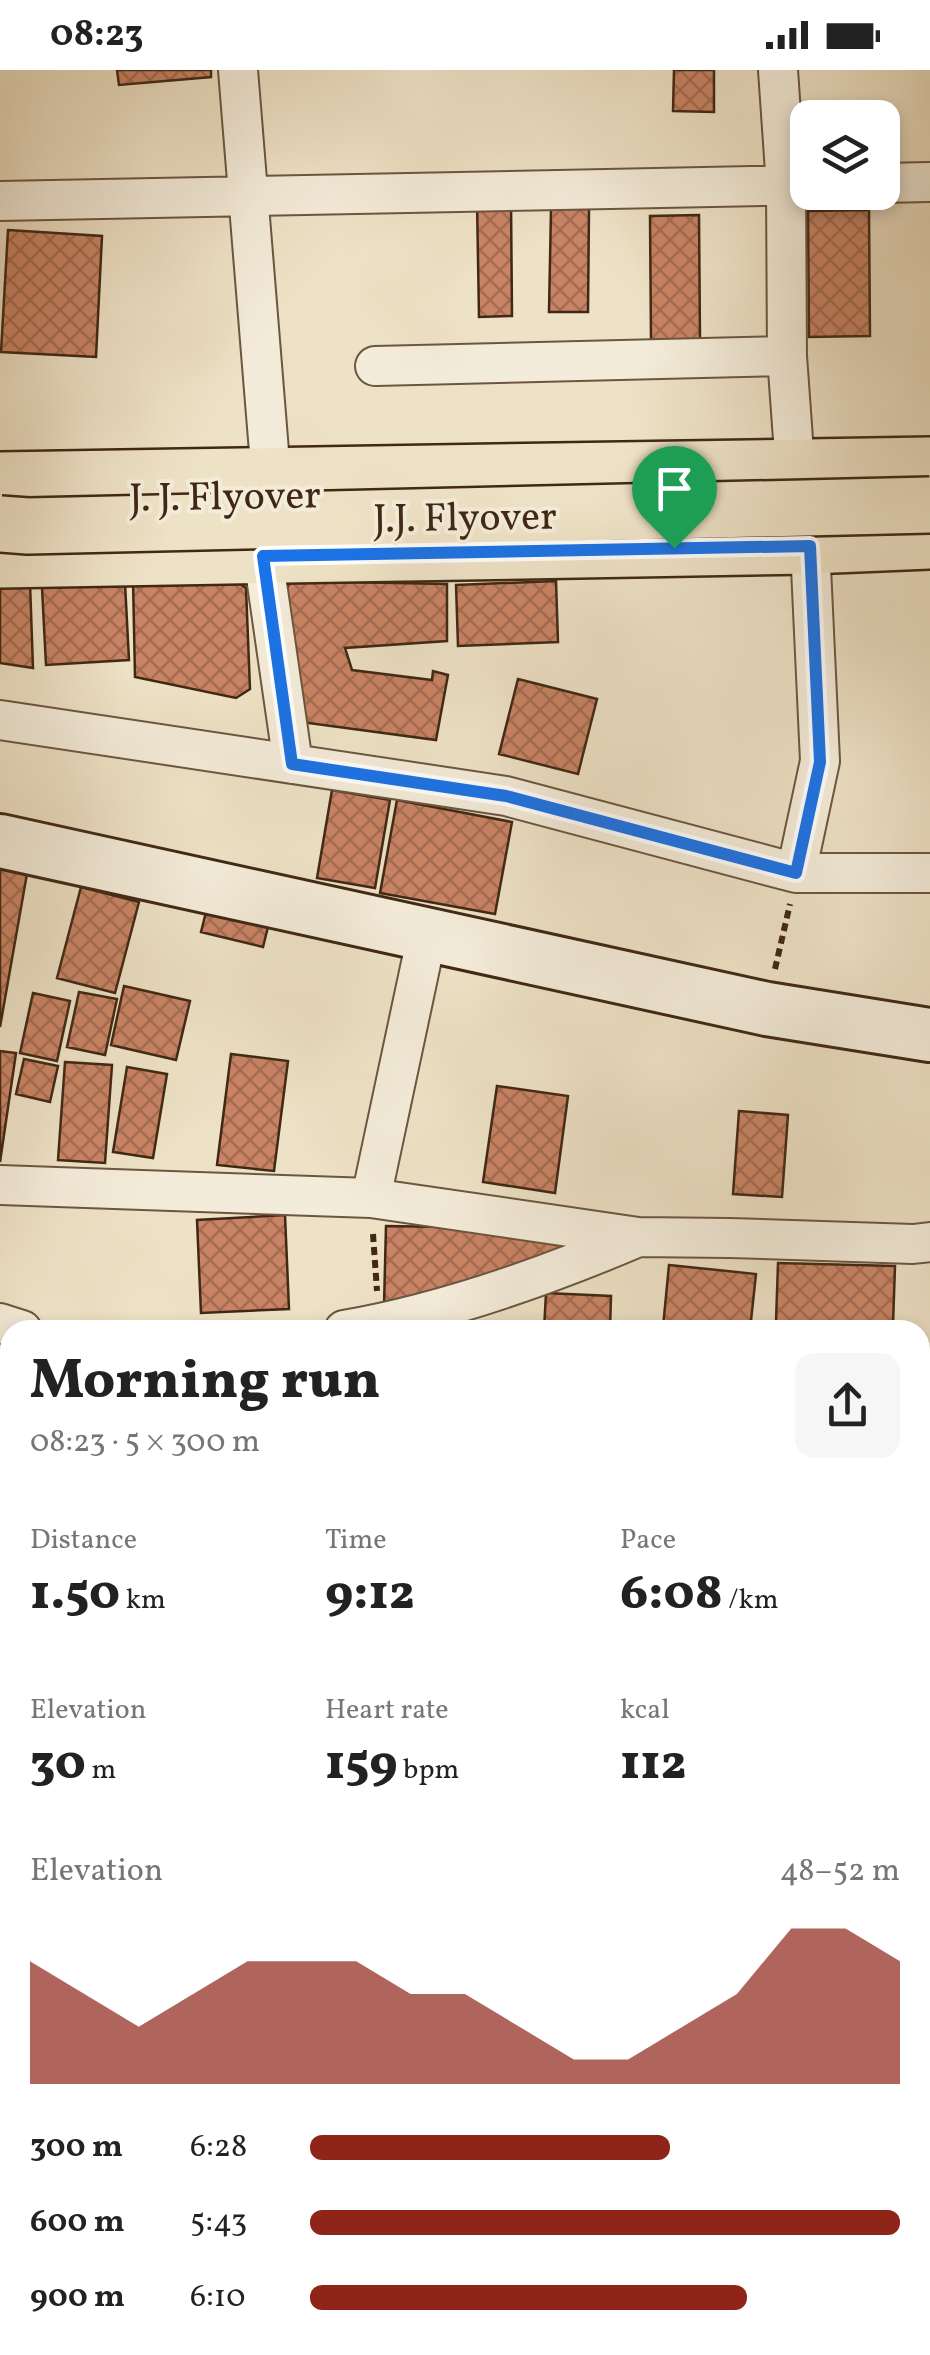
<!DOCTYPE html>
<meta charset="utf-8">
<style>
body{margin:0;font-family:Vollkorn,serif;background:#f6f6f6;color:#222;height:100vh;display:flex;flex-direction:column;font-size:38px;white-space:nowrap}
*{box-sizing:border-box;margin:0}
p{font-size:32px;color:#767676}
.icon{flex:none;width:55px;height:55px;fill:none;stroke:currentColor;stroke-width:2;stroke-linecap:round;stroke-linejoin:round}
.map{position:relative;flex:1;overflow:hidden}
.sheet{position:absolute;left:0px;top:1250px;width:930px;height:1035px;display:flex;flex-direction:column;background:#fff;border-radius:30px 30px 0 0;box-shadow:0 5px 15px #0003}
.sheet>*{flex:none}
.fabs{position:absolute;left:790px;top:30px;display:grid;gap:20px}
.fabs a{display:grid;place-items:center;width:110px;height:110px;border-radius:20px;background:#fff;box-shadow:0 5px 15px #0003;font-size:50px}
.pin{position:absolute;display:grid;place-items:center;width:85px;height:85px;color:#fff;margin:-102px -42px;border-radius:50% 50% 50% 0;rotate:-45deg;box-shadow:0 0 10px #0007}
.pin .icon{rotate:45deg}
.round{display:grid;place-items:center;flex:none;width:105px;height:105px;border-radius:20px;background:#f6f6f6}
.summary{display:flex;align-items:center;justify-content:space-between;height:170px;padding:0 30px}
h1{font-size:55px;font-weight:800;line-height:75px}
.figures{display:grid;grid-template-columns:repeat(3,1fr);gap:15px;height:170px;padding:10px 30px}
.figures div{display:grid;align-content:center}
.figures b{font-size:50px;font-weight:800}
.figures small{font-size:28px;font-weight:400}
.figures p{font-size:28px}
.chart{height:280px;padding:20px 30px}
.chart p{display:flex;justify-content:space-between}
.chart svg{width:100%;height:180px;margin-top:10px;fill:#8f2418;opacity:.7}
ul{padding:0 30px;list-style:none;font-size:32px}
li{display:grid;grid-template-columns:160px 120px 1fr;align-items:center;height:75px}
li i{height:25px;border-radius:12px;background:#8f2418}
.status{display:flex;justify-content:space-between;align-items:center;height:70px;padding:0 50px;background:#fff;direction:ltr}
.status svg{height:28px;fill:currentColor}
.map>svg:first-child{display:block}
.building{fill:url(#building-cross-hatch);stroke:#402814;stroke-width:2.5}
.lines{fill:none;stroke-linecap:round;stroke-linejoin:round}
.street-casing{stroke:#6c5640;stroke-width:42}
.secondary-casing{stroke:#402814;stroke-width:58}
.primary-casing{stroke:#402814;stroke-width:60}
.path{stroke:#402814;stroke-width:6;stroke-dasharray:8 5;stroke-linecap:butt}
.street{stroke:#f4ecda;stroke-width:38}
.secondary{stroke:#f4ecda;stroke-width:52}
.primary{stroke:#eee2c6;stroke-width:55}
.primary-bridge-casing{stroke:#402814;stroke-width:60;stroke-linecap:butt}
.primary-bridge{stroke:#eee2c6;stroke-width:55}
.route-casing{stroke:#fff;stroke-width:20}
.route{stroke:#1a73e8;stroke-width:12}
.labels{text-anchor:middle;stroke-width:8;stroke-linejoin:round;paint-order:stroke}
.street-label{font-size:40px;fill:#402814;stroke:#f4ecda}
</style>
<div class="status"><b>08:23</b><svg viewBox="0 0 49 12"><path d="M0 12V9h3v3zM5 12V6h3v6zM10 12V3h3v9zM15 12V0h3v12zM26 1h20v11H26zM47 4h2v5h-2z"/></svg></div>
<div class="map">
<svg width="930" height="2285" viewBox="0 0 930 2285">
<defs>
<pattern id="building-cross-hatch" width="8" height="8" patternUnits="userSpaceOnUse" patternTransform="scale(2.5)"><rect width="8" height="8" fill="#c98465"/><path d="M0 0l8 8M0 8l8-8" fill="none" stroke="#a56c52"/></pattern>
</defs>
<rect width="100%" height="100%" fill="#eee2c6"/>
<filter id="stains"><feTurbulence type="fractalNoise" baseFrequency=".002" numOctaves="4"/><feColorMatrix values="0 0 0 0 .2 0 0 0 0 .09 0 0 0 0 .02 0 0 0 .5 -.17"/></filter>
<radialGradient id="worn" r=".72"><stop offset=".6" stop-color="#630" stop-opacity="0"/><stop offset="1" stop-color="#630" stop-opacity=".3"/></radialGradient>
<path class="building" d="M117 0H211V7L119 15Z
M674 0H714V42L673 41Z
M477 131H511L512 246 479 247Z
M551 139H589L588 242H549Z
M869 140 870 266 809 267 808 141Z
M699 145 700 269 651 270 650 146Z
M8 160 102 166 96 287 1 282Z
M232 508 246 518 250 619 236 628 135 607 133 510Z
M291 511 447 514V571L345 578 352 600 432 610 433 601 448 605 436 670 293 651 284 535 287 518Z
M556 511 558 572 458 576 456 515Z
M0 513H30L33 598 0 593Z
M125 513 129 590 46 595 42 518Z
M518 609 597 629 578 704 499 684Z
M332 720 390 730 375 818 317 808Z
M397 730 512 752 495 844 380 823Z
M0 775 31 781 0 957Z
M81 817 139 832 115 923 57 908Z
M210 826 272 841 263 877 201 862Z
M124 916 190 931 176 990 111 975Z
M79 922 117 929 105 985 67 977Z
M33 923 70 931 57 991 20 983Z
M0 981 16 983 0 1092Z
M231 984 288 991 274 1101 217 1095Z
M24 989 58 996 50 1032 16 1024Z
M65 992 112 995 105 1093 58 1090Z
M127 997 167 1004 153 1088 113 1082Z
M497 1016 568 1026 555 1123 483 1112Z
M739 1041 788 1045 782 1127 733 1124Z
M285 1145 289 1239 201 1243 197 1150Z
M386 1156 565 1159V1185L384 1236Z
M778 1193 895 1196 893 1255 776 1252Z
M669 1195 756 1204 750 1260H698L663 1257Z
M546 1223 611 1226 610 1260H544Z
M920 1565 930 1568V1623L920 1654Z
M0 2004 10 2005V2134L0 2133Z"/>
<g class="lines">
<defs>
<path id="street" d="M238 0 271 406
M778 0 786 116 787 286 795 397
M882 113 930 112
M0 131 808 115
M375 296 787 286
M263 486 293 694
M0 650 506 726 796 803H930
M796 803 820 691 810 476
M0 1115 371 1128 638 1167 730 1168 913 1174 930 1172
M371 1128 427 865
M0 1253 22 1260
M344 1260C443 1243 544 1207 636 1168
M920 1402 930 1404
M0 1437 7 1412
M0 1651 10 1653
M920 1748 930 1752
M0 2168 10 2170
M609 2275 649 2285
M15 2285 19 2275
M398 2285 401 2275"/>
<path id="secondary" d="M0 771 767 939 930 965
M0 1853 10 1855
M920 2022 930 2024"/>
<path id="primary" d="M0 410 930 395
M0 490 810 476 930 471"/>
</defs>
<use href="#street" class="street-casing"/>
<use href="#secondary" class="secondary-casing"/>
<use href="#primary" class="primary-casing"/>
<path class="path" d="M775 899 790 834
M373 1164 377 1221"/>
<use href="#street" class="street"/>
<use href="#secondary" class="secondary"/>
<use href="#primary" class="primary"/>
<defs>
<path id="primary-bridge" d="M0 454 28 456 930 435"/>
</defs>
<use href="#primary-bridge" class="primary-bridge-casing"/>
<use href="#primary-bridge" class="primary-bridge"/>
</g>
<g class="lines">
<defs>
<path id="route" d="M810 476 820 692 796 803 506 726 292 694 263 486Z"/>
</defs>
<use href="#route" class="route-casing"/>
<use href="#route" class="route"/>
</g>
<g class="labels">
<g class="street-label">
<text transform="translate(225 425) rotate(-1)" y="14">J. J. Flyover</text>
<text transform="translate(465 446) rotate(-1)" y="14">J.J. Flyover</text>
</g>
</g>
<rect width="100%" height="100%" filter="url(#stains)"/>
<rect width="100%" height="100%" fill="url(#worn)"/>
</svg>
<div class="fabs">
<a><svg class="icon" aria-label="layers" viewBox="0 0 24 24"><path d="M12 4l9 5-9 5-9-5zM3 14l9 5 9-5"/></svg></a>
</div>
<div class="pin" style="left:674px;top:478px;background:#1e9e55"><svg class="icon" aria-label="arrive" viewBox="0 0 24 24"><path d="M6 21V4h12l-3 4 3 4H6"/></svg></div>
<section class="sheet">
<div class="summary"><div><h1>Morning run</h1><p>08:23 · 5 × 300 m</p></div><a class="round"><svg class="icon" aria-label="share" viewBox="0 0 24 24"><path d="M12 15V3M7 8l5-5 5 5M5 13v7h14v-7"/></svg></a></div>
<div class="figures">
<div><p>Distance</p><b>1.50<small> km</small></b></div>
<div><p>Time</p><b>9:12</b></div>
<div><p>Pace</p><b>6:08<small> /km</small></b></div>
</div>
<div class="figures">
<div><p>Elevation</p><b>30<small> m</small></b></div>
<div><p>Heart rate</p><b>159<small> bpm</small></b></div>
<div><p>kcal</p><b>112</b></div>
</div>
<div class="chart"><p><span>Elevation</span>48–52 m</p>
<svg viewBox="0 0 160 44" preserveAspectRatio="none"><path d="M0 44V14L10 22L20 30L30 22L40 14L50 14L60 14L70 22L80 22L90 30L100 38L110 38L120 30L130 22L140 6L150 6L160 14V44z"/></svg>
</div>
<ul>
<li><b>300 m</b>6:28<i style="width:61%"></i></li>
<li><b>600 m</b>5:43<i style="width:100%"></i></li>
<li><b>900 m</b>6:10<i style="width:74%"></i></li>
</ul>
</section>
</div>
